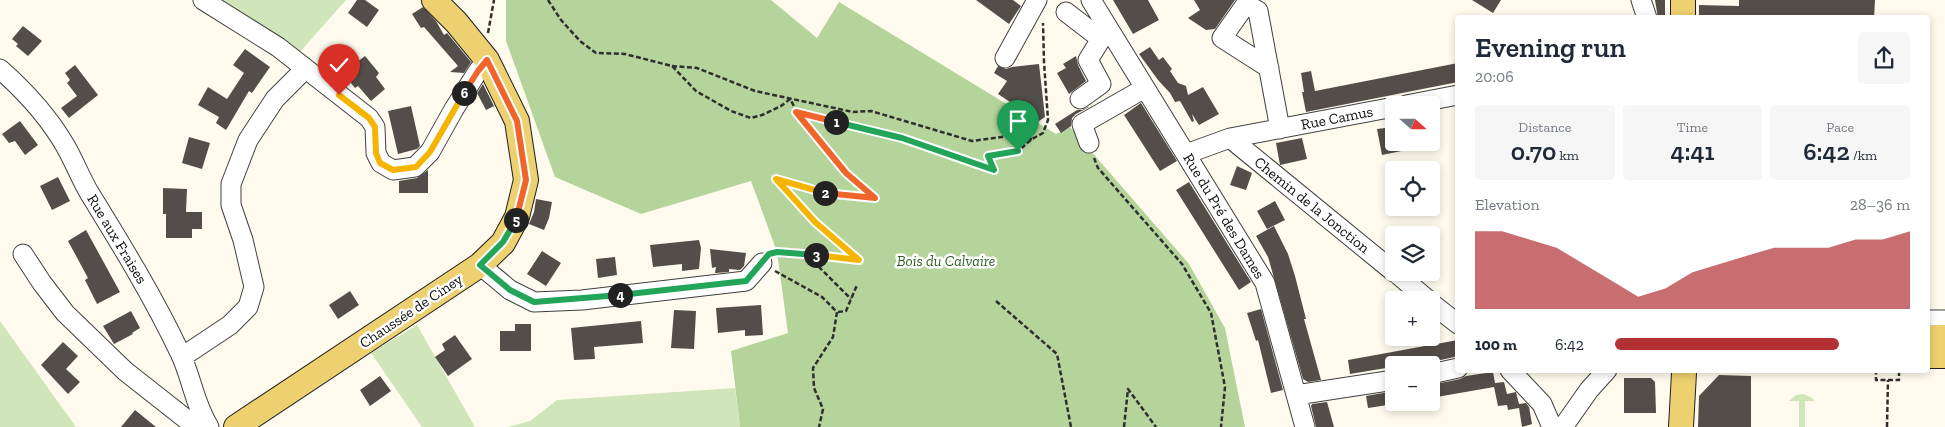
<!DOCTYPE html>
<meta charset="utf-8">
<style>
body{margin:0;font-family:"Zilla Slab",serif;background:#f6f6f7;color:#1f2937;height:100vh;display:flex;flex-direction:column;font-size:19px;white-space:nowrap}
*{box-sizing:border-box;margin:0}
p{font-size:16px;color:#747a83}
.icon{flex:none;width:28px;height:28px;fill:none;stroke:currentColor;stroke-width:2;stroke-linecap:round;stroke-linejoin:round}
.map{position:relative;flex:1;overflow:hidden}
.panel{position:absolute;left:1455px;top:15px;width:475px;height:358px;display:flex;flex-direction:column;background:#fff;border-radius:5px;box-shadow:0 2px 8px #0003}
.panel>*{flex:none}
.needle{width:32px;rotate:111deg}
.tools{position:absolute;left:1385px;top:96px;display:grid;gap:10px}
.tools a{display:grid;place-items:center;width:55px;height:55px;border-radius:5px;background:#fff;box-shadow:0 2px 8px #0003;font-size:25px}
.pin{position:absolute;display:grid;place-items:center;width:42px;height:42px;color:#fff;margin:-51px -21px;border-radius:50% 50% 50% 0;rotate:-45deg;box-shadow:0 0 5px #0007}
.pin .icon{rotate:45deg}
.km{position:absolute;width:25px;height:25px;margin:-12px;border-radius:50%;background:#222;color:#fff;font-size:14px;line-height:25px;text-align:center}
.round{display:grid;place-items:center;flex:none;width:52px;height:52px;border-radius:5px;background:#f6f6f7}
.head{display:flex;align-items:center;justify-content:space-between;height:85px;padding:0 20px}
h1{font-size:28px;font-weight:600;line-height:38px}
.figures{display:grid;grid-template-columns:repeat(3,1fr);gap:8px;height:85px;padding:5px 20px}
.figures div{display:grid;align-content:center;border-radius:5px;background:#f6f6f7;text-align:center}
.figures b{font-size:25px;font-weight:600}
.figures small{font-size:14px;font-weight:400}
.figures p{font-size:14px}
.chart{height:140px;padding:10px 20px}
.chart p{display:flex;justify-content:space-between}
.chart svg{width:100%;height:90px;margin-top:5px;fill:#b13135;opacity:.7}
ul{padding:0 20px;list-style:none;font-size:16px}
li{display:grid;grid-template-columns:80px 60px 1fr;align-items:center;height:38px}
li i{height:12px;border-radius:6px;background:#b13135}
.map>svg:first-child{display:block}
.green{fill:#d0e5ba}
.forest{fill:#b4d49b}
.building{fill:#544e4a}
.lines{fill:none;stroke-linecap:round;stroke-linejoin:round}
.minor-casing{stroke:#404040;stroke-width:21}
.major-casing{stroke:#1e1e1e;stroke-width:26}
.path{stroke:#2f2f2f;stroke-width:2.5;stroke-dasharray:5 2.5;stroke-linecap:butt}
.minor{stroke:#fff;stroke-width:19}
.major{stroke:#edd06f;stroke-width:24}
.split-1-casing{stroke:#fff;stroke-width:10}
.split-2-casing{stroke:#fff;stroke-width:10}
.split-3-casing{stroke:#fff;stroke-width:10}
.split-4-casing{stroke:#fff;stroke-width:10}
.split-5-casing{stroke:#fff;stroke-width:10}
.split-6-casing{stroke:#fff;stroke-width:10}
.split-7-casing{stroke:#fff;stroke-width:10}
.split-1{stroke:#22a559;stroke-width:6}
.split-2{stroke:#f0652b;stroke-width:6}
.split-3{stroke:#f5b400;stroke-width:6}
.split-4{stroke:#22a559;stroke-width:6}
.split-5{stroke:#22a559;stroke-width:6}
.split-6{stroke:#f0652b;stroke-width:6}
.split-7{stroke:#f5b400;stroke-width:6}
.labels{text-anchor:middle;stroke-width:5;stroke-linejoin:round;paint-order:stroke}
.street-label{font-size:15px;fill:#0d0d0d;stroke:#fff}
.park-label{font-size:15px;font-style:italic;fill:#2e5f23;stroke:#fff}
</style>
<div class="map">
<svg width="1945" height="427" viewBox="0 0 1945 427">
<rect width="100%" height="100%" fill="#fefbee"/>
<path class="green" d="M218 0H346L298 54Z
M0 321 76 427H0Z
M417 325 475 427H422L371 353Z
M735 388 740 427H508L530 421 557 400Z
M1803 394 1811 397 1815 401H1805V427H1799V401H1789L1796 395Z"/>
<path class="forest" d="M506 0H771L817 38 839 2 1056 134 1070 127 1189 264 1225 328 1245 427H740L731 351 788 333 777 252 751 181 641 214 555 177 506 41Z"/>
<path class="building" d="M357 0H365L379 10 367 27 348 13Z
M976 0H1013L1021 6 1009 24Z
M1113 0H1148L1159 20 1133 34Z
M1194 0H1235L1215 29 1206 30 1188 18 1200 10Z
M1472 0H1501L1493 13Z
M1655 0H1665V18H1658Z
M1739 0H1875L1874 18H1699V5L1739 6Z
M423 7 436 21 444 35 447 33 471 62 464 73 450 72 458 66 424 27 421 28 412 14Z
M23 26 42 41 28 56 16 46 18 44 12 39Z
M1150 47 1159 60 1163 57 1172 69 1170 71 1178 83 1186 86 1188 95 1203 87 1219 114 1199 125 1192 114 1194 121 1192 122 1180 101 1175 102 1170 93 1158 80 1139 54Z
M245 49 270 67 252 93 249 91 226 130 216 123 219 117 198 105 208 87 227 99 244 73 233 65Z
M365 56 379 73 376 77 385 89 371 101 358 86 355 88 343 73Z
M1076 56 1078 65 1086 81 1069 94 1057 73 1066 68 1063 64Z
M1458 63V82L1306 112 1302 92H1304L1301 73 1311 71 1315 91Z
M1039 64 1045 117 1039 121 998 94 1007 81 994 73 998 66 1006 69 1012 67Z
M75 65 98 95 69 118 61 108 77 96 67 83 70 80 65 73Z
M483 84 494 106 486 110 477 93Z
M1141 103 1177 161 1160 171 1124 115Z
M411 106 420 146 417 149 398 154 388 111Z
M1088 107H1089L1076 114 1072 118 1071 126 1061 133 1055 124 1077 110H1082Z
M20 121 38 145 25 155 15 141 9 143 2 134Z
M1394 127V142H1415L1416 148 1382 155 1377 129Z
M189 137 210 143 202 169 182 163Z
M1302 138 1307 159 1280 165 1276 143Z
M1237 166 1252 173 1246 190 1230 185Z
M428 170V193H399V181L417 178Z
M58 177 70 201 52 210 40 186Z
M1189 182 1251 282 1239 290 1176 190Z
M163 188 187 189 186 212H202V229H192V238H166V214H163Z
M536 199 552 202 549 218 544 230 529 224 534 212Z
M1275 201 1285 220 1267 229 1257 211Z
M1274 226 1288 254 1295 276 1306 319H1304L1321 380 1308 382 1303 379 1268 257 1256 236Z
M86 230 120 292 97 304 85 280 88 278 68 241Z
M699 240 701 248 699 269 682 271V264L653 267 650 245Z
M710 249 746 253 744 266 740 270 729 269V272L715 273 716 267 712 268Z
M542 251 561 263 546 286 527 274Z
M615 257 617 275 598 278 596 259Z
M350 291 359 305 338 319 329 305Z
M761 305 763 335 745 336V330L718 333 716 308Z
M1261 309 1283 390 1271 393 1258 340 1256 341 1247 313Z
M674 310 696 311 694 349 671 348Z
M131 311 140 328 132 333 133 334 114 344 103 326Z
M641 321 643 343 594 347 595 359 574 360 571 328Z
M515 324H531V351H500V331H515Z
M455 335 472 359 448 376 435 357 445 350 442 344Z
M1458 340V356L1450 358 1431 362V361L1394 365 1392 367 1350 374 1348 360Z
M63 342 78 356 66 369 80 382 68 394 41 365Z
M1493 372 1495 383 1504 382 1507 394 1516 392 1519 404 1526 403 1529 407 1532 424 1522 427 1519 408 1508 410 1507 405 1498 406 1494 387 1431 398V385L1460 379 1466 376Z
M1719 375 1751 376V427H1698L1699 396Z
M380 376 391 391 370 406 360 390Z
M1624 378H1651L1655 382 1656 413H1624Z
M1394 391V404L1368 408 1366 396Z
M1327 402 1334 427H1316L1311 406 1312 404Z
M135 410 156 427H121Z"/>
<g class="lines">
<defs>
<path id="minor" d="M203 0 278 47 369 118 375 127 376 153 381 163 393 170 415 167 430 152 454 109 478 71 487 60
M1091 0 1265 283 1305 427
M1641 0 1647 18
M1066 12 1101 39 1111 33
M1005 58 1037 0
M1269 68 1222 38 1246 4 1258 11 1280 129
M0 69C26 92 49 117 66 147 75 163 81 179 90 194 122 246 154 298 180 353 192 378 194 403 209 427
M1080 99 1101 84 1088 60 1101 39
M1406 105 1458 95
M1230 138 1394 272
M1089 143 1082 124 1145 88
M1186 154 1230 138 1394 107
M23 254 42 283 65 313 125 371 191 423 208 425
M480 265 510 290 534 302 582 300 746 281 762 263
M1395 272 1428 300
M1431 303 1458 324
M1928 320H1945
M182 357 230 325 248 307 254 287 243 240 231 205V184L248 140 275 99 305 69
M1510 370 1542 404 1552 427
M1431 374 1458 368
M1296 395 1394 380
M1563 427 1589 390 1607 370"/>
<path id="major" d="M1683 0V18
M1928 337H1945
M1928 356H1945
M236 427 480 265 503 243 517 217 526 180 517 121 487 60 456 22 434 0
M1681 427 1684 373"/>
</defs>
<use href="#minor" class="minor-casing"/>
<use href="#major" class="major-casing"/>
<path class="path" d="M548 0 561 20 580 41 596 53 625 54 672 66 696 91 731 111 751 118 762 115 781 106 790 99 798 113
M488 33 494 0
M672 66 697 68 755 91 853 112 871 111 972 141 1009 136 1032 139
M1094 158 1098 168 1182 264 1211 313 1225 387 1221 427
M875 199 846 173 796 112 902 138 994 170 988 155 1018 151 1032 139 1043 133 1048 120 1044 62 1043 23
M774 253 859 260
M808 256 851 299
M858 259 815 223 776 179 831 195 874 198
M775 271 822 297 837 312 833 337 813 368 814 388 823 409 819 427
M996 301 1057 354 1071 427
M838 312 846 311 857 285
M1783 370 1876 371
M1899 371V380H1876V371H1917
M1124 427 1128 389 1156 427
M1887 427 1888 380"/>
<use href="#minor" class="minor"/>
<use href="#major" class="major"/>
</g>
<g class="lines">
<defs>
<path id="split-1" d="M836 122 902 138 994 170 988 156 1018 151"/>
<path id="split-2" d="M825 193 875 198 846 173 796 112 836 122"/>
<path id="split-3" d="M816 255 859 260 815 222 776 179 825 193"/>
<path id="split-4" d="M620 295 746 281 769 254 777 252 816 255"/>
<path id="split-5" d="M516 220 503 242 480 265 510 290 534 302 620 295"/>
<path id="split-6" d="M464 93 478 71 487 60 517 121 526 180 516 220"/>
<path id="split-7" d="M339 95 369 118 375 127 376 153 380 163 393 170 416 167 430 152 464 93"/>
</defs>
<use href="#split-1" class="split-1-casing"/>
<use href="#split-2" class="split-2-casing"/>
<use href="#split-3" class="split-3-casing"/>
<use href="#split-4" class="split-4-casing"/>
<use href="#split-5" class="split-5-casing"/>
<use href="#split-6" class="split-6-casing"/>
<use href="#split-7" class="split-7-casing"/>
<use href="#split-1" class="split-1"/>
<use href="#split-2" class="split-2"/>
<use href="#split-3" class="split-3"/>
<use href="#split-4" class="split-4"/>
<use href="#split-5" class="split-5"/>
<use href="#split-6" class="split-6"/>
<use href="#split-7" class="split-7"/>
</g>
<g class="labels">
<g class="street-label">
<text transform="translate(1337 118) rotate(-11)" y="5">Rue Camus</text>
<text transform="translate(1312 205) rotate(39)" y="5">Chemin de la Jonction</text>
<text transform="translate(1224 216) rotate(59)" y="5">Rue du Pré des Dames</text>
<text transform="translate(117 239) rotate(59)" y="5">Rue aux Fraises</text>
<text transform="translate(411 311) rotate(-34)" y="5">Chaussée de Ciney</text>
</g>
<g class="park-label">
<text x="946" y="266">Bois du Calvaire</text>
</g>
</g>
</svg>
<div class="tools">
<a><svg class="needle" viewBox="-14 -14 28 28"><path d="M0-13l5 13h-10z" fill="#e53935"/><path d="M0 13l5-13h-10z" fill="#747a83"/></svg></a>
<a><svg class="icon" aria-label="locate" viewBox="0 0 24 24"><circle cx="12" cy="12" r="6"/><path d="M12 2v4M12 18v4M2 12h4M18 12h4"/></svg></a>
<a><svg class="icon" aria-label="layers" viewBox="0 0 24 24"><path d="M12 4l9 5-9 5-9-5zM3 14l9 5 9-5"/></svg></a>
<a>+</a>
<a>−</a>
</div>
<div class="pin" style="left:1018px;top:151px;background:#1e9e55"><svg class="icon" aria-label="arrive" viewBox="0 0 24 24"><path d="M6 21V4h12l-3 4 3 4H6"/></svg></div>
<div class="pin" style="left:339px;top:95px;background:#d93025"><svg class="icon" aria-label="check" viewBox="0 0 24 24"><path d="M5 12l5 5 9-10"/></svg></div>
<b class="km" style="left:836px;top:122px">1</b>
<b class="km" style="left:825px;top:193px">2</b>
<b class="km" style="left:816px;top:255px">3</b>
<b class="km" style="left:620px;top:295px">4</b>
<b class="km" style="left:516px;top:220px">5</b>
<b class="km" style="left:464px;top:93px">6</b>
<section class="panel">
<div class="head"><div><h1>Evening run</h1><p>20:06</p></div><a class="round"><svg class="icon" aria-label="share" viewBox="0 0 24 24"><path d="M12 15V3M7 8l5-5 5 5M5 13v7h14v-7"/></svg></a></div>
<div class="figures">
<div><p>Distance</p><b>0.70<small> km</small></b></div>
<div><p>Time</p><b>4:41</b></div>
<div><p>Pace</p><b>6:42<small> /km</small></b></div>
</div>
<div class="chart"><p><span>Elevation</span>28–36 m</p>
<svg viewBox="0 0 160 44" preserveAspectRatio="none"><path d="M0 44V6L10 6L20 10L30 14L40 22L50 30L60 38L70 34L80 26L90 22L100 18L110 14L120 14L130 14L140 10L150 10L160 6V44z"/></svg>
</div>
<ul>
<li><b>100 m</b>6:42<i style="width:76%"></i></li>
</ul>
</section>
</div>
